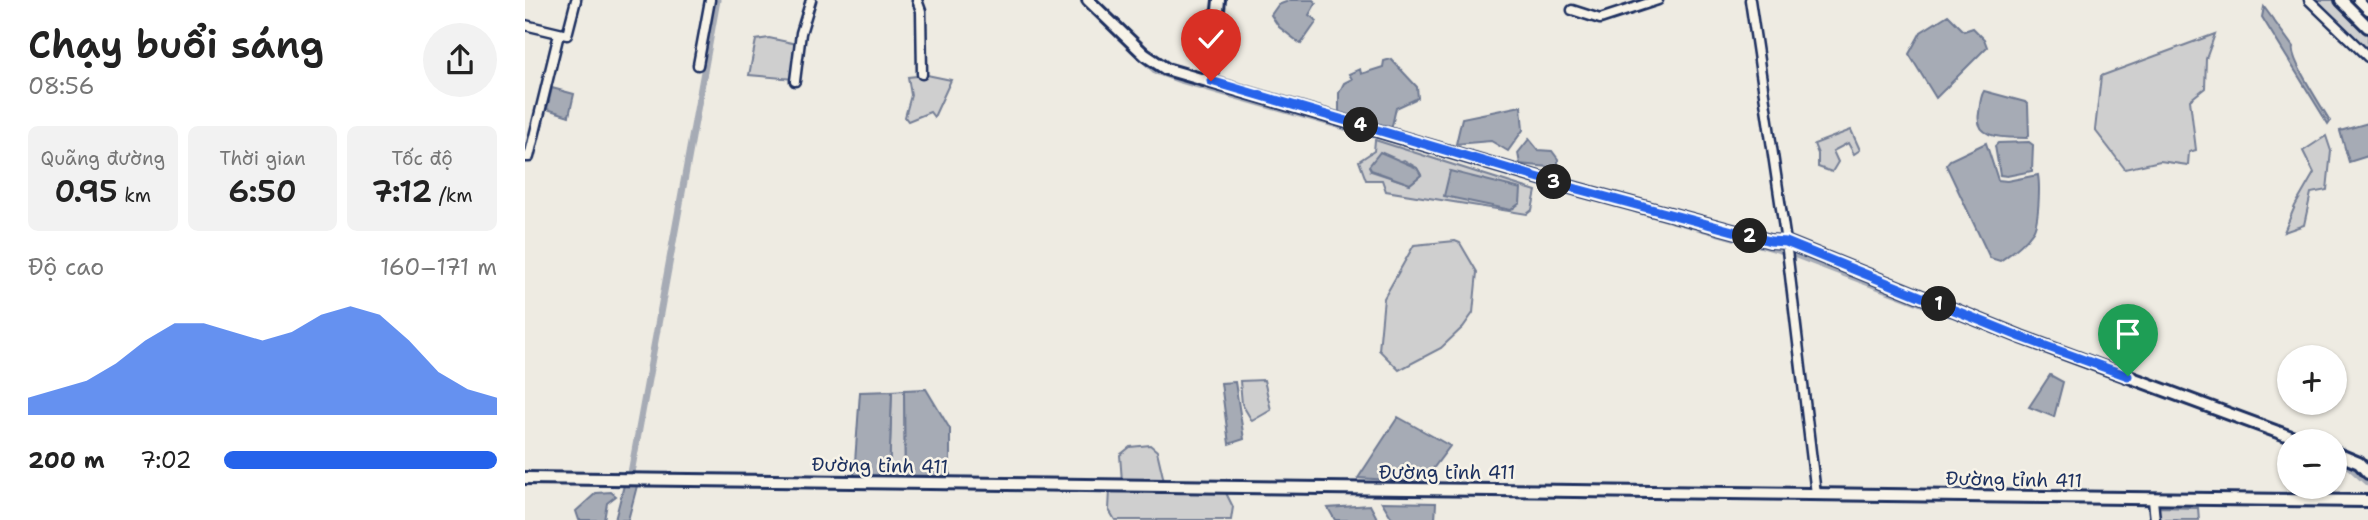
<!DOCTYPE html>
<html lang="vi">
<meta charset="utf-8">
<style>
body{margin:0;font-family:"Shantell Sans",sans-serif;background:#f2f2f2;color:#222;height:100vh;display:flex;flex-direction:column;font-size:26px;white-space:nowrap}
*{box-sizing:border-box;margin:0}
p{font-size:23px;color:#767676}
.icon{flex:none;width:38px;height:38px;fill:none;stroke:currentColor;stroke-width:2;stroke-linecap:round;stroke-linejoin:round}
.map{position:relative;flex:1;overflow:hidden}
.sheet{display:flex;flex-direction:column;background:#fff;width:525px}
.sheet>*{flex:none}
.tools{position:absolute;left:1752px;top:345px;display:grid;gap:14px}
.tools a{display:grid;place-items:center;width:70px;height:70px;border-radius:50%;background:#fff;box-shadow:0 2px 5px #0004;font-size:35px}
.pin{position:absolute;display:grid;place-items:center;width:60px;height:60px;color:#fff;margin:-72px -30px;border-radius:50% 50% 50% 0;rotate:-45deg;box-shadow:0 0 7px #0007}
.pin .icon{rotate:45deg}
.km{position:absolute;width:35px;height:35px;margin:-18px;border-radius:50%;background:#222;color:#fff;font-size:19px;line-height:35px;text-align:center}
.round{display:grid;place-items:center;flex:none;width:74px;height:74px;border-radius:37px;background:#f2f2f2}
.summary{display:flex;align-items:center;justify-content:space-between;height:119px;padding:0 28px}
h1{font-size:38px;font-weight:600;line-height:52px}
.metrics{display:grid;grid-template-columns:repeat(3,1fr);gap:10px;height:119px;padding:7px 28px}
.metrics div{display:grid;align-content:center;border-radius:10px;background:#f2f2f2;text-align:center}
.metrics b{font-size:30px;font-weight:600}
.metrics small{font-size:19px;font-weight:400}
.metrics p{font-size:19px}
.chart{height:196px;padding:14px 28px}
.chart p{display:flex;justify-content:space-between}
.chart svg{width:100%;height:126px;margin-top:7px;fill:#2563eb;opacity:.7}
ul{padding:0 28px;list-style:none;font-size:23px}
li{display:grid;grid-template-columns:112px 84px 1fr;align-items:center;height:52px}
li i{height:18px;border-radius:9px;background:#2563eb}
main{display:flex;flex:1;min-height:0}
.map>svg:first-child{display:block}
.green{fill:#cfcfcf;stroke:#757f96;stroke-width:2;fill-rule:evenodd}
.water{fill:#a6abb5;stroke:#6e7992;stroke-width:2}
.lines{fill:none;stroke-linecap:round;stroke-linejoin:round}
.canal{stroke:#a6abb5;stroke-width:7}
.street-casing{stroke:#1b2f5e;stroke-width:13}
.secondary-casing{stroke:#1b2f5e;stroke-width:16}
.street{stroke:#f7f3e8;stroke-width:8}
.secondary{stroke:#f7f3e8;stroke-width:10}
.route-casing{stroke:#fff;stroke-width:14}
.route{stroke:#2563eb;stroke-width:9}
.labels{text-anchor:middle;stroke-width:5;stroke-linejoin:round;paint-order:stroke}
.street-label{font-size:19px;fill:#1b2f5e;stroke:#f7f3e8}
</style>
<main>
<section class="sheet">
<div class="summary"><div><h1>Chạy buổi sáng</h1><p>08:56</p></div><a class="round"><svg class="icon" aria-label="share" viewBox="0 0 24 24"><path d="M12 15V3M7 8l5-5 5 5M5 13v7h14v-7"/></svg></a></div>
<div class="metrics">
<div><p>Quãng đường</p><b>0.95<small> km</small></b></div>
<div><p>Thời gian</p><b>6:50</b></div>
<div><p>Tốc độ</p><b>7:12<small> /km</small></b></div>
</div>
<div class="chart"><p><span>Độ cao</span>160–171 m</p>
<svg viewBox="0 0 160 44" preserveAspectRatio="none"><path d="M0 44V38L10 35L20 32L30 26L40 18L50 12L60 12L70 15L80 18L90 15L100 9L110 6L120 9L130 18L140 29L150 35L160 38V44z"/></svg>
</div>
<ul>
<li><b>200 m</b>7:02<i style="width:100%"></i></li>
</ul>
</section>
<div class="map">
<svg width="1843" height="520" viewBox="0 0 1843 520">
<rect width="100%" height="100%" fill="#eeebe2"/>
<filter id="ink" filterUnits="userSpaceOnUse"><feTurbulence type="fractalNoise" baseFrequency=".0143" numOctaves="2"/><feDisplacementMap in="SourceGraphic" scale="14" xChannelSelector="R" yChannelSelector="G"/><feConvolveMatrix kernelMatrix="1 2 1 2 8 2 1 2 1" color-interpolation-filters="sRGB"/></filter>
<g filter="url(#ink)">
<path class="green" d="M1787 0H1811L1843 31V54Z
M1690 34 1681 59 1680 88 1665 100 1671 150 1664 152 1663 165 1635 161 1600 169 1570 130 1576 76Z
M244 38 272 44 269 79 224 75 231 40Z
M402 75 426 80 409 117 405 112 383 121 380 117 386 95 383 77Z
M1326 130 1335 150 1329 154 1323 143 1308 151 1313 162 1307 172 1293 167V154L1289 144Z
M1801 136 1806 151 1802 190 1786 193 1779 225 1759 232 1770 206 1789 173 1778 151Z
M850 140 1011 191 1007 210 1002 214 861 191 857 180H841L834 161 849 151ZM879 160 892 168 896 175 885 184 846 171Z
M930 241 935 243 952 272 948 313 938 327 916 348 874 370 854 350 859 298 889 245Z
M739 380 746 410 727 421 717 404 715 381Z
M379 390 380 477H364L367 391Z
M625 445 632 451 639 481H597L595 455 605 447Z
M585 490 701 493 708 507 706 520H590L584 510Z
M1632 507 1673 508 1674 520H1633Z"/>
<path class="water" d="M766 0H788L791 3 784 15 792 21 776 44 754 27 746 15 753 5Z
M1739 7 1768 47C1764 58 1797 107 1805 121L1803 124 1737 17Z
M1423 15 1439 31 1448 28 1459 39 1462 47 1411 98 1384 54 1396 32Z
M866 59 892 87 893 98 871 108 866 130 814 113V93L819 83 827 79 824 74 835 69 836 74 858 67 859 61Z
M27 88 49 94 44 116 22 109Z
M1459 91 1500 102 1503 105 1504 135 1502 138C1482 137 1449 141 1454 113 1455 105 1455 97 1459 91Z
M996 106 998 130 983 151 966 141 931 144 937 118Z
M1843 123V156L1824 162 1815 131Z
M1004 139 1013 150 1027 151 1033 159V168L995 164 993 153Z
M1504 142 1508 145 1507 171 1482 176 1475 175 1470 146 1473 143Z
M1461 143 1473 180 1482 181 1513 175C1515 186 1514 222 1508 231 1500 243 1487 253 1475 261L1465 258 1421 165 1425 160Z
M855 152 892 168 896 175 885 184 846 170 844 166Z
M925 171 996 189 995 203 986 210 919 196Z
M1525 375 1538 382 1529 417 1504 407Z
M710 382 719 439 704 444 696 383Z
M401 389 425 429V478L380 477 379 390Z
M367 391 364 477 329 476 335 392Z
M873 417 925 446 898 482 833 478Z
M99 485 112 486 103 520H90Z
M86 492 91 496 82 503 79 520H54L51 511 71 493Z
M857 502 911 503 910 520H868Z
M845 505 853 520H810L803 508Z"/>
<g class="lines">
<path class="canal" d="M615 56 631 71 655 80 844 134
M1111 210 1266 253 1425 314
M1810 459 1825 467 1843 483
M106 473 192 0"/>
<defs>
<path id="street" d="M392 0 396 11 397 74
M1225 0 1261 242 1291 494
M1784 0 1843 57
M1833 0 1843 10
M1047 10 1075 19 1133 0
M0 25 42 35 51 0
M173 65 185 0
M270 81 276 33 286 0
M0 157H4L34 34
M1628 500 1630 520"/>
<path id="secondary" d="M563 0 620 55 641 69 1052 189 1245 241 1261 242 1496 337 1777 441
M1816 0 1843 27
M686 81 694 0
M1810 453 1834 463 1843 473
M0 478 1843 501"/>
</defs>
<use href="#street" class="street-casing"/>
<use href="#secondary" class="secondary-casing"/>
<use href="#street" class="street"/>
<use href="#secondary" class="secondary"/>
</g>
</g>
<g class="lines" filter="url(#ink)">
<defs>
<path id="route" d="M686 81 1052 189 1245 241 1261 242 1496 337 1603 376"/>
</defs>
<use href="#route" class="route-casing"/>
<use href="#route" class="route"/>
</g>
<g class="labels">
<g class="street-label">
<text transform="translate(355 465) rotate(1)" y="7">Đường tỉnh 411</text>
<text x="922" y="479">Đường tỉnh 411</text>
<text transform="translate(1489 479) rotate(1)" y="7">Đường tỉnh 411</text>
</g>
</g>
</svg>
<div class="tools">
<a>+</a>
<a>−</a>
</div>
<div class="pin" style="left:1603px;top:376px;background:#1e9e55"><svg class="icon" aria-label="arrive" viewBox="0 0 24 24"><path d="M6 21V4h12l-3 4 3 4H6"/></svg></div>
<div class="pin" style="left:686px;top:81px;background:#d93025"><svg class="icon" aria-label="check" viewBox="0 0 24 24"><path d="M5 12l5 5 9-10"/></svg></div>
<b class="km" style="left:1414px;top:304px">1</b>
<b class="km" style="left:1225px;top:236px">2</b>
<b class="km" style="left:1029px;top:182px">3</b>
<b class="km" style="left:836px;top:125px">4</b>
</div>
</main>
